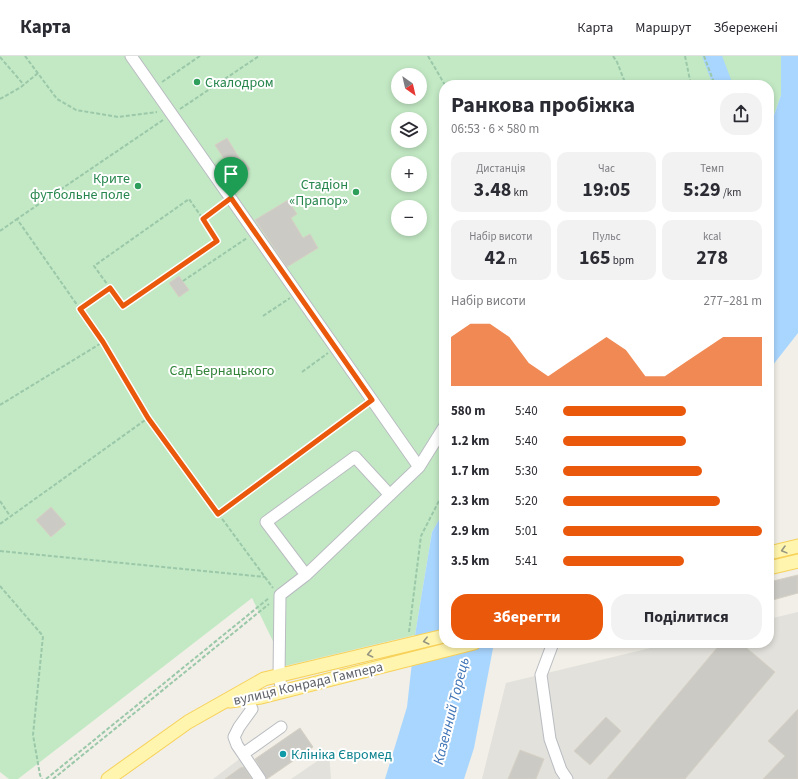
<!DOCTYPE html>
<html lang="uk">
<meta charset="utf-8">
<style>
body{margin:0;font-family:"Source Sans 3",sans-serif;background:#f2f2f3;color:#2b2b33;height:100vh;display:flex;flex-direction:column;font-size:15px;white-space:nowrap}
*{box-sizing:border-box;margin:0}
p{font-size:13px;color:#7c7c81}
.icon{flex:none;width:22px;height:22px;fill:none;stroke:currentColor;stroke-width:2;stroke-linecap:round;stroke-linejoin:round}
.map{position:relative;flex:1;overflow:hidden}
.side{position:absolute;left:439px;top:24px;width:335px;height:568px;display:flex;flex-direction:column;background:#fff;border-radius:16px;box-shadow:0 2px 6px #0003}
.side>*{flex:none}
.needle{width:26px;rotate:146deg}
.fabs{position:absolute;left:391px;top:12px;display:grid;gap:8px}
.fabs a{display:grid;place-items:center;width:36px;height:36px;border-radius:50%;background:#fff;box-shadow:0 2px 6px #0003;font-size:20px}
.pin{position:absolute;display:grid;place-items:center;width:34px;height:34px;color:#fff;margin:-41px -17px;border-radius:50% 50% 50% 0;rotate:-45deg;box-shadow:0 0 4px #0007}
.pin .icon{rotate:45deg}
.round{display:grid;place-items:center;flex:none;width:42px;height:42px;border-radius:16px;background:#f2f2f3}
.overview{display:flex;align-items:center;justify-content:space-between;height:68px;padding:0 12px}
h1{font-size:22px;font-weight:700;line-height:30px}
.stats{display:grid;grid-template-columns:repeat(3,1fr);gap:6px;height:68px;padding:4px 12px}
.stats div{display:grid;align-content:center;border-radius:10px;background:#f2f2f3;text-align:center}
.stats b{font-size:20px;font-weight:700}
.stats small{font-size:11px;font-weight:400}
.stats p{font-size:11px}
.chart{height:112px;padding:8px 12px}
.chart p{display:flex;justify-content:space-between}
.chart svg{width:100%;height:72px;margin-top:4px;fill:#ea580c;opacity:.7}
.action{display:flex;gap:8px;margin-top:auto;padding:8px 12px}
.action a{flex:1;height:46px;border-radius:16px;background:#ea580c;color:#fff;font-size:16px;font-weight:700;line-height:46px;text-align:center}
.action a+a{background:#f2f2f3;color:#2b2b33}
ul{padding:0 12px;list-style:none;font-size:13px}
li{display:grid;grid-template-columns:64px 48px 1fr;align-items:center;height:30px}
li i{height:10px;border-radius:5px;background:#ea580c}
header{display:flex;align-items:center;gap:24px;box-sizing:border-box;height:56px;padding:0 20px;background:#fff;border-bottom:1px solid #e1e1e2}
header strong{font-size:19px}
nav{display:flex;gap:22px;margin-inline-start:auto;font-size:14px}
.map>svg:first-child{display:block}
.industrial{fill:#e2e1db}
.green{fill:#c3e9c4;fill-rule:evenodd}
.water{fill:#a9d6ff}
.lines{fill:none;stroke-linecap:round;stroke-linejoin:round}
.river{stroke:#a9d6ff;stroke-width:19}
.building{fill:#cccac4;stroke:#d6d1c5}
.minor-casing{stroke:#b9bcc1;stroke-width:13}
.major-casing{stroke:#f7d159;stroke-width:15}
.path{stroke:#9ac8a9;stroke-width:2;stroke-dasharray:4 2;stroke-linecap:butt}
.minor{stroke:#fff;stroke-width:11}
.major{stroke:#fff5ae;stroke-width:13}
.oneway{stroke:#969580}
.route-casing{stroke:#fff;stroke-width:8}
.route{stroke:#ea580c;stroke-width:5}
.leisure-dot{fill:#2e9e5b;stroke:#fff;stroke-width:1.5}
.culture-dot{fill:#0f9aa8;stroke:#fff;stroke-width:1.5}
.labels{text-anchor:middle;stroke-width:4;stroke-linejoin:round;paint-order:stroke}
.leisure-label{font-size:14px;fill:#27864d;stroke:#fff;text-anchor:end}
.park-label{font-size:14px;fill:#308338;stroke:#fff}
.street-label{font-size:14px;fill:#5e6268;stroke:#fff}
.culture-label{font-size:14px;fill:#0d838f;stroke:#fff;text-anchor:start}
.water-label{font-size:15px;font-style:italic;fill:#4075b7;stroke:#fff}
</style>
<header>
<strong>Карта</strong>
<nav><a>Карта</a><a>Маршрут</a><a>Збережені</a></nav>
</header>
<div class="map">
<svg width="798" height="723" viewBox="0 0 798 723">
<rect width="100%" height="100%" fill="#f1efe7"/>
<path class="industrial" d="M798 556V723H482L506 627 671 587H769V563Z
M329 697 331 723H291Z
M246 698 264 723H213Z"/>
<path class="green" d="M0 0H781V39L769 74V29H444V455L432 476 415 579 285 610 252 542 18 723H9L0 716ZM398 19H420V41H398ZM398 63H420V85H398ZM398 107H420V129H398ZM398 151H420V173H398Z"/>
<path class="water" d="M781 0H798V277L769 314V74L781 39Z
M444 455V587H494L474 692 464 723H385L407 651 415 579 432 476Z"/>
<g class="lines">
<path class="river" d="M712 0 723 29"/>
</g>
<path class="building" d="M227 82 241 105 243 104 250 113 240 121 230 108 228 109 215 89Z
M288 144 297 158 291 162 303 182 310 178 318 192 287 211 255 164Z
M179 220 189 234 179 241 169 227Z
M51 451 66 468 51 481 36 464Z
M798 519V537L769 545V526Z
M721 587H741L775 616 685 723H607Z
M798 653V723H763L785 700 768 685Z
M606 661 621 675 590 709 574 695Z
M300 672 313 691 267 723 255 703Z
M520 694 544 703 536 723H508Z
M244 711 252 723H225L240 712Z"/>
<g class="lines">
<defs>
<path id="minor" d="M131 0 419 411
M306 519 266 466 355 401 390 439
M553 587 541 619 550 683 561 714 567 723
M282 636 279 620 280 539 306 519 419 411 444 371
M247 643 252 653 239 671 234 681 237 689 260 723
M243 698 281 671"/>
<path id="major" d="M769 497 798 490
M769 512 798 505
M230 645 261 641 474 587
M108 723 188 666 264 623 444 580"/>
</defs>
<use href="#minor" class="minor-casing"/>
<use href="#major" class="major-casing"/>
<path class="path" d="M25 0 57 43 76 54 118 61 157 56
M428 0 445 29
M613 0 617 6 626 29
M685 0 691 29
M704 0 713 24 714 29
M0 1 24 29
M162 26 200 0
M0 43 21 31 38 17
M180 53 259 0
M163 64 17 163 103 286 148 362 273 532
M0 175 17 163
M183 225 247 182
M110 232 94 210 189 143 203 163
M80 253 110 232 123 250 217 185 203 163 222 149
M263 260 290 242
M302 316 328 297
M0 349 103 286
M0 445 10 460
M219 458 364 349
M0 468 148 362
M0 495 265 521
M0 530 43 580 33 679 40 719 42 723
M409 576 421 480 444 435
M46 723 269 542
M53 723 269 548"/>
<use href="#minor" class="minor"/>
<use href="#major" class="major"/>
</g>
<defs><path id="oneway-chevron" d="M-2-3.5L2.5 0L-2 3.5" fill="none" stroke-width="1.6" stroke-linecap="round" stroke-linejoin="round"/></defs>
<g class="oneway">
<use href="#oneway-chevron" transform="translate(784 494) rotate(165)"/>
<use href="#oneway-chevron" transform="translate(426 585) rotate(166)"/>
<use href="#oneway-chevron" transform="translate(370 598) rotate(167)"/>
</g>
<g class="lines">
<defs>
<path id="route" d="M231 142 372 344 218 458 148 362 103 286 80 253 110 232 123 250 217 185 203 163Z"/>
</defs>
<use href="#route" class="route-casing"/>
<use href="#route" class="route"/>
</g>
<g class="leisure-dot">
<circle cx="197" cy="26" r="4"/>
<circle cx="138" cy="130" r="4"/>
<circle cx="356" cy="136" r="4"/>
</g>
<circle class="culture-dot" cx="283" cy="698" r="4"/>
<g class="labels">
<g class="leisure-label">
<text x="205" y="31" text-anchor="start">Скалодром</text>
<text x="130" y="127">Крите<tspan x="130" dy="16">футбольне поле</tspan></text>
<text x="348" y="133">Стадіон<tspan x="348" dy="16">«Прапор»</tspan></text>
</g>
<g class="park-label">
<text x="222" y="319">Сад Бернацького</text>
</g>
<g class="street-label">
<text transform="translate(308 627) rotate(-13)" y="5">вулиця Конрада Гампера</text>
</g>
<g class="culture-label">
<text x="291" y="703">Клініка Євромед</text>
</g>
<g class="water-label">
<text transform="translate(451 655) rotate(-76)" y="5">Казенний Торець</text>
</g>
</g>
</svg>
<div class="fabs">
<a><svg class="needle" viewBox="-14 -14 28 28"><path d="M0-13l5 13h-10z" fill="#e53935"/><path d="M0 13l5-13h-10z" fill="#7c7c81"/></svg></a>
<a><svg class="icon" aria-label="layers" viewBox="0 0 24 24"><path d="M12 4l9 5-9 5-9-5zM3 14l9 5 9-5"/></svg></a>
<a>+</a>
<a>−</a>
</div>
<div class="pin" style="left:231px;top:142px;background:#1e9e55"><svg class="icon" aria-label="arrive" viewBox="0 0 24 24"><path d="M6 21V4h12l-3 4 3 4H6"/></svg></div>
<section class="side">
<div class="overview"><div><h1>Ранкова пробіжка</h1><p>06:53 · 6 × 580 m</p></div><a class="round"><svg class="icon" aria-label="share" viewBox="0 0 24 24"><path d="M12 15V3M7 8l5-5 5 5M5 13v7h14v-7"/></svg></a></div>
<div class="stats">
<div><p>Дистанція</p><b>3.48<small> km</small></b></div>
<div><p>Час</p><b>19:05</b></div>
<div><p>Темп</p><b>5:29<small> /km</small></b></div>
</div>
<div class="stats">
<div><p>Набір висоти</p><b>42<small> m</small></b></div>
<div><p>Пульс</p><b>165<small> bpm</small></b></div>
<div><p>kcal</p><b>278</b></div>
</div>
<div class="chart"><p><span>Набір висоти</span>277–281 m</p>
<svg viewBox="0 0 160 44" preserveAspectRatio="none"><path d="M0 44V14L10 6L20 6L30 14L40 30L50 38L60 30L70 22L80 14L90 22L100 38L110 38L120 30L130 22L140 14L150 14L160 14V44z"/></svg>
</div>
<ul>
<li><b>580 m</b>5:40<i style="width:62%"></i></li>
<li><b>1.2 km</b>5:40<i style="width:62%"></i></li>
<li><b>1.7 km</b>5:30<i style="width:70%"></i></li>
<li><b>2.3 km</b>5:20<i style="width:79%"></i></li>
<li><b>2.9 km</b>5:01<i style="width:100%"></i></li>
<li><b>3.5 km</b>5:41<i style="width:61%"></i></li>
</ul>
<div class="action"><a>Зберегти</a><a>Поділитися</a></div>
</section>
</div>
